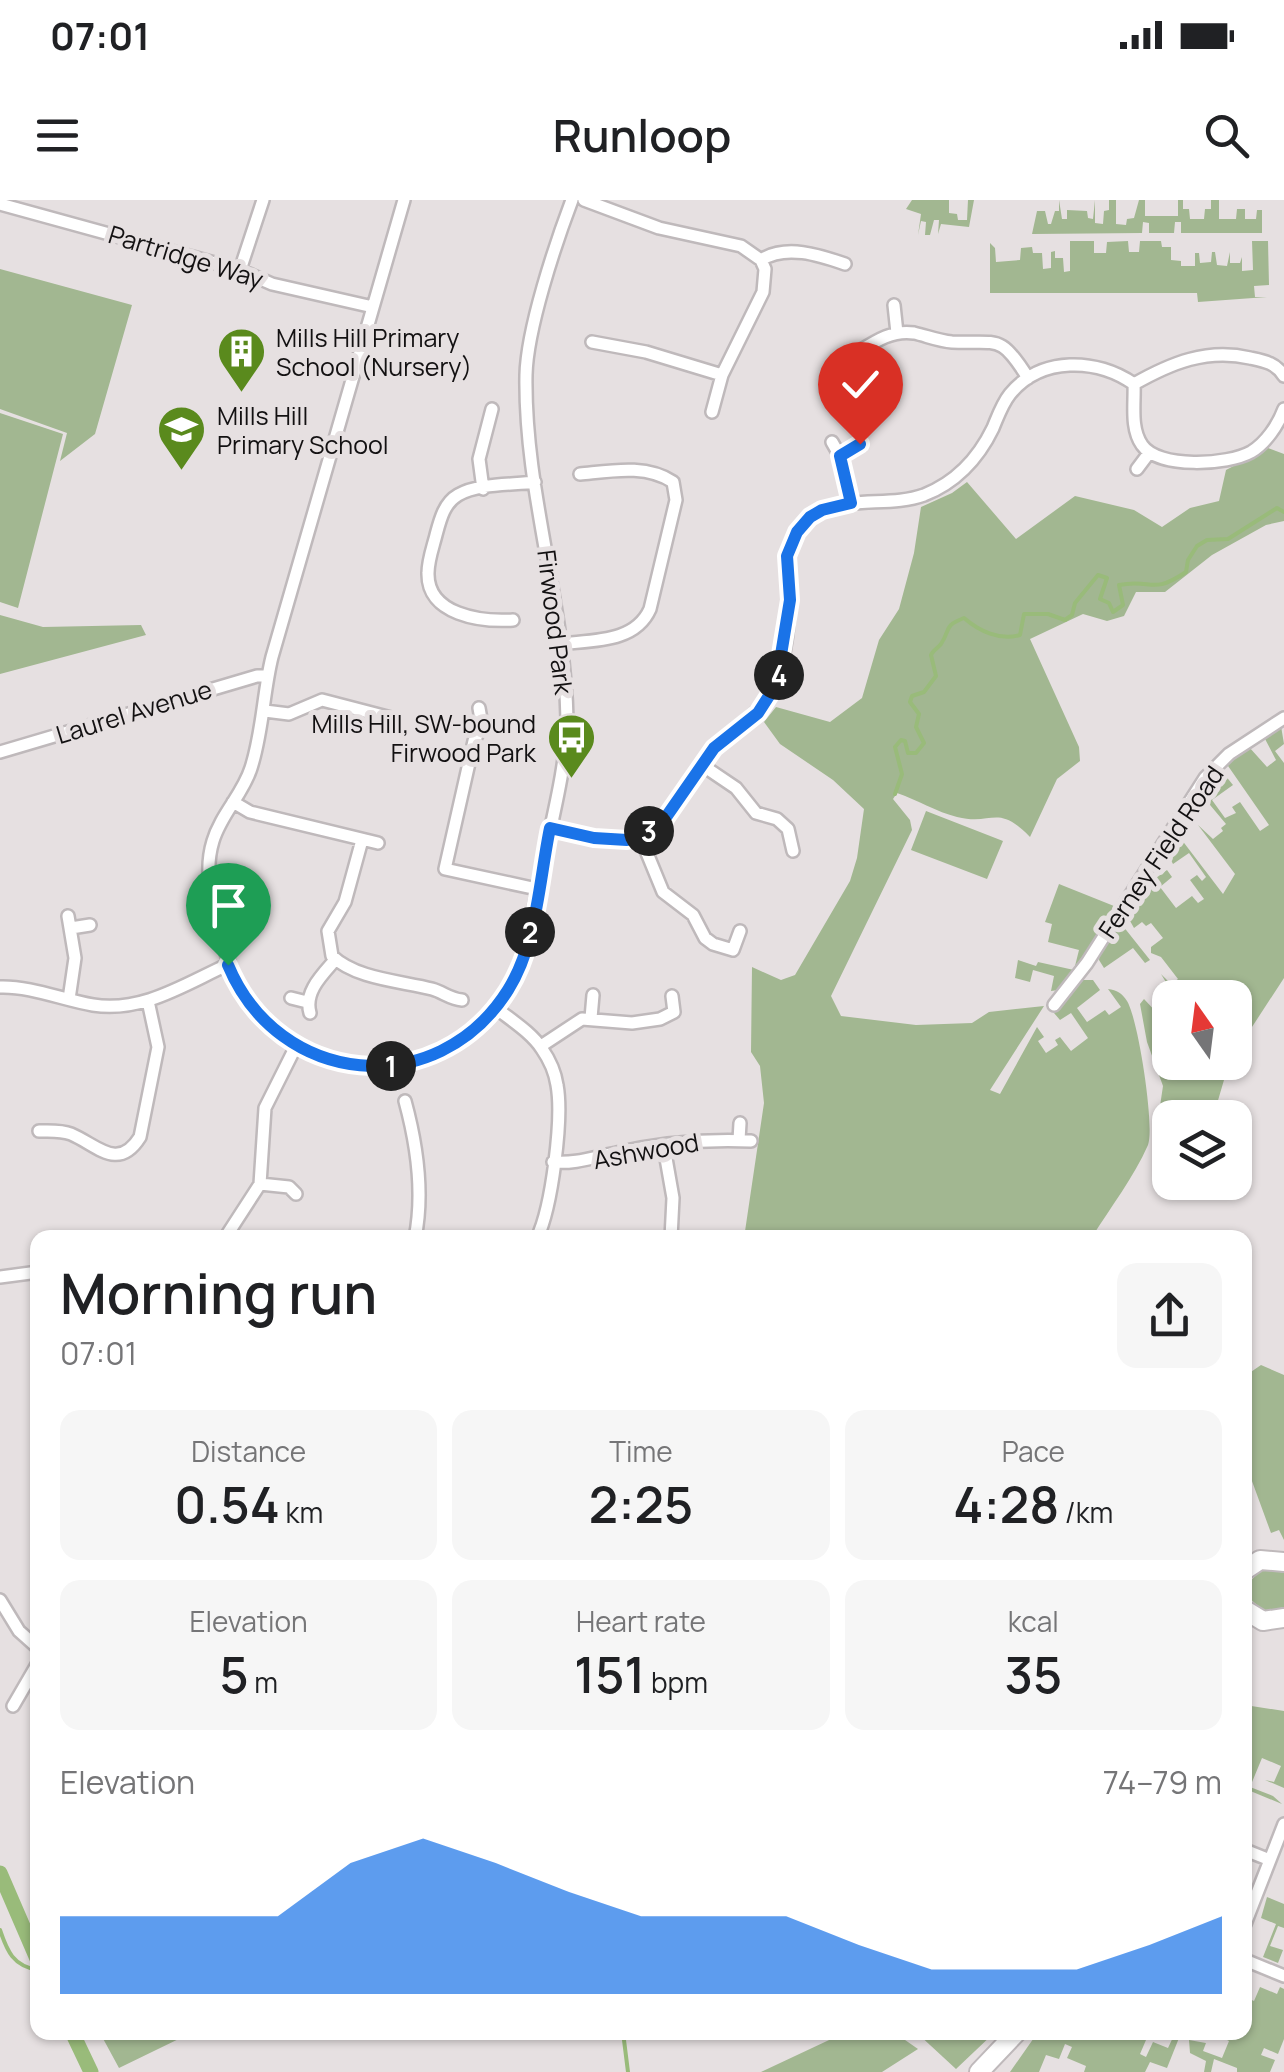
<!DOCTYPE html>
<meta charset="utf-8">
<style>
body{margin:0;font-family:Manrope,sans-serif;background:#f6f6f6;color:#202124;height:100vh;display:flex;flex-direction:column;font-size:38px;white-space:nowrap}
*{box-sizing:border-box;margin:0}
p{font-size:32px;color:#757577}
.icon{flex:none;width:55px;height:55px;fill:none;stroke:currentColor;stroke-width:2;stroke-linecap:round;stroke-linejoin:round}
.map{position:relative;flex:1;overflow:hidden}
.panel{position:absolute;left:30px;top:1030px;width:1222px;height:810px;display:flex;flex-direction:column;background:#fff;border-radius:20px;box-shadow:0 2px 8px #0004}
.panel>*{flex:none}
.needle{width:65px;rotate:346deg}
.fabs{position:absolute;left:1152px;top:780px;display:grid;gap:20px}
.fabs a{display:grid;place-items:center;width:100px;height:100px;border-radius:20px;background:#fff;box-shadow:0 2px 8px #0004;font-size:50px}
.pin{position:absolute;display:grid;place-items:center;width:85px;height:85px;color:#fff;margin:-102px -42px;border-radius:50% 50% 50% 0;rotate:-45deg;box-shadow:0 0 10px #0007}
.pin .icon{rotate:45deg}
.km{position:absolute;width:50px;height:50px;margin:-25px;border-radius:50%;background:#222;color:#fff;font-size:28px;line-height:50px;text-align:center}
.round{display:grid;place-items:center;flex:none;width:105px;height:105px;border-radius:20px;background:#f6f6f6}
.headline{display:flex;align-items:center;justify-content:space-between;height:170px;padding:0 30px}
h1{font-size:55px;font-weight:600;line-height:75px}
.metrics{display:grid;grid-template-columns:repeat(3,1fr);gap:15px;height:170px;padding:10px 30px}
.metrics div{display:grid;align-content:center;border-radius:20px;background:#f6f6f6;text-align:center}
.metrics b{font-size:50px;font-weight:600}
.metrics small{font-size:28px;font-weight:400}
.metrics p{font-size:28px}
.chart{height:280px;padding:20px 30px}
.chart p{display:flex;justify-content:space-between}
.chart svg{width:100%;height:180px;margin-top:10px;fill:#1a73e8;opacity:.7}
.status{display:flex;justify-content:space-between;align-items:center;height:70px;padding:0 50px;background:#fff;direction:ltr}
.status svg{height:28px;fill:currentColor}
header{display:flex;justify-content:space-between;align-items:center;height:130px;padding:0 30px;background:#fff;font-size:45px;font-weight:600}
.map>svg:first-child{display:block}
.green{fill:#a2b791}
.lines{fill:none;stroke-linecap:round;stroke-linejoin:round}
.stream{stroke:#99bb7a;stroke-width:4}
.canal{stroke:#99bb7a;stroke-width:15}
.street-casing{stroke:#bfb9bb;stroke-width:16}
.secondary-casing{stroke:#bfb9bb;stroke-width:22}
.street{stroke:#fff;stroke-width:11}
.secondary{stroke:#fff;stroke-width:18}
.route-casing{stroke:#fff;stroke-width:20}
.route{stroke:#1a73e8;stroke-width:12}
.labels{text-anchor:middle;stroke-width:10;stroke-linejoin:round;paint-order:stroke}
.street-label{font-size:25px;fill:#131112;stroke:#e6e0e1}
.poi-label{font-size:25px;fill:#131112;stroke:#e6e0e1;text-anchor:start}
</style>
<div class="status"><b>07:01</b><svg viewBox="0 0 49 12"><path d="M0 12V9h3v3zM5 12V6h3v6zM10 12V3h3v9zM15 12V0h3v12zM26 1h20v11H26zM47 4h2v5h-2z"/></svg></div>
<header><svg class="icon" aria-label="menu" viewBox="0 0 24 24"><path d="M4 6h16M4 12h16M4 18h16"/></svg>Runloop<svg class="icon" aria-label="search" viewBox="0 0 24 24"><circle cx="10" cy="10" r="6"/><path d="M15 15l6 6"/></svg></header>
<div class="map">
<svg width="1284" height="1872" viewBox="0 0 1284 1872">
<rect width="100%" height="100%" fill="#e6e0e1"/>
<path class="green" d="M912 0H949V13L957 14 958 20H967L968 0H974L969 27 941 24 938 34 939 20H934L930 35H925L926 22 921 21 918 35 921 14 906 9Z
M1059 0 1062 19H1067V10L1087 11 1088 18 1093 19 1095 0V23L1103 24 1104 11 1109 10V0H1116V24L1126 25 1127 19 1134 18 1139 0H1145V16H1178V0H1183V9H1189L1190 19H1204L1205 9H1211V0H1219V19H1236L1237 9H1245V19H1256L1257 10H1262V33H1181V22H1175L1174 33H1149V23L1143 22 1142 33 1032 34 1037 11H1045L1048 24H1051L1055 11H1059Z
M1070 41H1094V53H1106L1107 42 1128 41 1129 52H1139L1140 41H1161L1162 47H1171V60L1181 61V66H1195V53H1199L1200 63 1211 62 1212 52H1215L1217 65 1227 66 1230 52V63H1240L1242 57V71L1253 70 1252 41H1268L1269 85 1254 86 1255 97H1267L1198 102 1197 93H990V43L995 48 996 62 1020 60 1021 48 1032 47 1033 53H1042L1043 69 1051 68V52L1055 51V58H1063L1064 72 1070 71Z
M0 69 132 105 95 234 60 261 67 233 0 209Z
M0 213 63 234 18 408 0 402Z
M1268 248 1284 254V321L1266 325 1212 355 1165 392H1136L1124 416 1107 421 1083 414 1030 439 1079 547 1080 561 1057 579 1030 637C997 603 993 626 957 617 937 612 917 600 897 593L893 599 910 620 912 630 831 796 841 816 916 825 972 823 989 812 1044 806 990 890 1000 894 1037 827 1044 837 1038 841 1046 853 1058 845 1055 840 1060 837 1071 851 1088 838 1071 813 1060 820 1054 813 1080 780H1093L1100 790 1077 808 1087 822 1105 810 1109 815 1121 807 1108 789C1117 790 1122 793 1127 801 1138 818 1155 927 1148 945 1134 977 1110 1008 1092 1037L744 1038 764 903 760 866 751 852 752 767 781 780 795 775 850 681 857 658 864 609 833 580 780 544 764 522 776 507 830 522 862 498 879 440 899 409 914 353 921 307 952 293 967 282 1016 339 1075 296 1134 310 1162 327 1190 308 1219 301 1226 270Z
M0 415 43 427 141 425 146 435 0 474Z
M1281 526 1284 544 1275 551 1284 563V778L1235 853V798H1170V862L1229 863 1214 914 1209 917 1170 918V930L1157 926 1163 886 1147 842 1140 804 1144 799 1159 815 1166 806 1163 801 1173 794 1161 774 1171 784 1178 779 1161 757 1151 753V747L1163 738 1151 723 1146 726 1142 722 1134 728 1125 712 1133 699 1138 704 1150 694 1142 684 1150 670 1156 678 1167 670 1172 677 1160 687 1176 708 1192 696 1198 703 1204 699 1190 680 1197 675 1202 681 1206 677 1189 653 1173 664 1164 647 1175 631 1223 694 1235 674 1198 625 1213 639 1223 631 1221 628 1226 624 1200 593 1220 569 1233 585 1212 600 1225 618 1236 613 1232 607 1240 602 1260 631 1269 625 1226 563 1249 547 1267 567 1276 560 1264 537Z
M926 611 1003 641 987 679 911 650Z
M1059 684 1114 706 1074 771 1058 790 1051 791 1054 776 1033 770 1030 782 1015 778 1018 760 1036 766 1038 762 1074 770 1079 750 1048 742 1052 724 1045 722Z
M1119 721 1150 760 1145 763 1133 748 1104 768 1099 760 1100 751Z
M1261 1165 1284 1175V1340L1279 1330 1271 1333 1245 1262V1176Z
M1264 1368 1284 1373V1407L1265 1412 1249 1398 1248 1383Z
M1245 1505 1284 1511V1588L1265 1580 1274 1582 1281 1566 1262 1558 1250 1587 1273 1596 1282 1604 1248 1590 1245 1596Z
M1267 1697 1284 1704V1728L1278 1726 1270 1746 1283 1750 1278 1763 1263 1757 1276 1724 1261 1718Z
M1260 1787 1277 1794 1280 1787 1284 1789V1839L1278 1854 1264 1848 1261 1855 1275 1860 1270 1872H1237V1868L1214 1859 1211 1872H1204L1206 1861 1190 1853 1189 1840 1206 1843 1203 1851 1222 1858 1229 1841 1213 1833 1230 1839 1233 1833 1245 1832V1818L1251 1803 1245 1797 1254 1801Z
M1038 1832 1118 1833 1129 1837 1134 1833 1146 1840 1140 1854 1146 1857 1153 1842 1168 1848 1175 1833H1181L1167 1868 1150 1862 1145 1872H1084L1086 1866 1067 1858 1072 1847 1065 1844 1059 1859 1046 1855 1039 1872H1010Z
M100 1833H191L119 1868Z
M844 1833H895L918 1849 882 1872H761Z
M917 1833H994L956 1869Z"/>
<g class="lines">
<path class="stream" d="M895 594 902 574 895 547 901 540 905 541 908 553H916L924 543 916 527 919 514 910 502 912 496 924 492 936 476 931 455C933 450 938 448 941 444 951 429 943 426 964 418 979 431 1000 441 1020 435L1024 414H1048L1065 420 1072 415 1075 403 1098 375 1107 378 1100 399 1109 403 1113 412 1123 405 1119 385C1153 378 1150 396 1186 372L1188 360 1197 346 1207 340 1228 339 1277 308 1284 312
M0 1730C7 1751 13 1766 38 1770
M623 1832 628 1872"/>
<path class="canal" d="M0 1673 38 1761
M72 1832 91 1872"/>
<defs>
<path id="street" d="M404 0 272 457C263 493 263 531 251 568 243 594 221 614 213 641 205 667 210 690 216 715 231 790 260 840 338 861 387 875 441 861 478 826 521 787 528 738 539 684 548 634 567 569 567 520 565 404 524 291 526 175 527 129 555 45 572 0
M584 0 659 28 741 46 761 60 765 69 763 92 722 175 712 212
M0 4 240 70 272 84 373 107
M761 60C786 44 819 55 845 64
M240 70 263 0
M894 105 897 133
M592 142 646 152 722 175
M850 157C870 145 890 129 914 133 927 136 939 141 952 142 998 144 1000 133 1028 178
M1284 176C1276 163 1264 161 1250 158 1207 148 1171 163 1134 184 1135 203 1130 228 1142 245 1158 269 1228 265 1251 252 1266 243 1278 225 1284 209
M832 242 840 256 851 303
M840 256 860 244
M1137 269 1149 253
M483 289 479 259 492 209
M513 420C481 422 427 415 428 373 428 360 433 347 436 335 440 320 444 303 458 295 478 283 513 285 535 282
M560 444C592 440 635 443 650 409L676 300 673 282C646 264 611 271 580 274
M479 508 482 525 474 541 445 669 537 689
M265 511 289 514 322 500 395 519
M0 552 257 476H268
M702 565 736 588 756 613 777 619 788 629 793 651
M233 602 250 612 378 643
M550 629C577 634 612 647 639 636 675 622 688 578 712 551 736 523 771 512 780 472 786 448 789 421 790 397 790 373 783 352 797 331 827 289 883 310 924 295 957 282 978 259 993 228 998 216 1002 204 1010 194 1041 156 1097 158 1134 184
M640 636 663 692 693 715 705 738 713 744 733 750 740 731
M362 640 345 702 328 731 332 756C356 779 401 781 432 789 443 792 450 799 462 800
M68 716 75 758 69 799
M71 728 90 725
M0 787C31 786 63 800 93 805 142 813 185 784 227 765
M291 798 307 802
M1054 805 1087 763 1205 578 1229 554 1284 518
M496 808C511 820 532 833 542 849 549 859 555 872 557 885 563 918 552 1007 537 1038
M310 813C304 792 322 775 335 760
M591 818 593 795
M541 846 582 819 632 823 660 819 674 812 672 796
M405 901C417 945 424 993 415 1038
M39 931C50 931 61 930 71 934 97 945 118 972 140 937L158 847 148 801
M739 940 740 923
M664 947 673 998 671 1038
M553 962C576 964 594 957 616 953 660 943 706 939 751 941
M260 984 289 987 296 994
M225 1038 260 984 265 908 296 846
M0 1077 38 1072
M0 1400 19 1431 38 1448
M13 1506 38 1463
M1245 1650 1270 1660
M1245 1724 1284 1624
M1245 1760 1284 1776"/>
<path id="secondary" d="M1245 1370 1260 1360 1284 1362
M1245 1410 1263 1421 1284 1418
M979 1872 1017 1832"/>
</defs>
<use href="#street" class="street-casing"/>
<use href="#secondary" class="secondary-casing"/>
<use href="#street" class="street"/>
<use href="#secondary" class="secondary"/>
</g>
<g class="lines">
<defs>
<path id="route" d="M228 765C278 886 437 903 508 790 537 744 539 681 550 628L594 638 627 640 656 628 664 620 714 548 758 513 776 485 790 400 787 356 797 332 810 317 822 310 851 303 840 256 860 244"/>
</defs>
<use href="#route" class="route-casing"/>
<use href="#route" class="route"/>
</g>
<defs>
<symbol id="building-pin" viewBox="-11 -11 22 30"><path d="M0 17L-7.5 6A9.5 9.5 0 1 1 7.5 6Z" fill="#5a8a1d" stroke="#e6e0e1"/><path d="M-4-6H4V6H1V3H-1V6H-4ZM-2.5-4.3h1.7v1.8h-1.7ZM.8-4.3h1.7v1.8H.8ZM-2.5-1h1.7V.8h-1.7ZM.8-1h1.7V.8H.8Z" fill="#fff"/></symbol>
<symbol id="school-pin" viewBox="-11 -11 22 30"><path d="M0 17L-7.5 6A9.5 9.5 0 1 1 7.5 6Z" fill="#5a8a1d" stroke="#e6e0e1"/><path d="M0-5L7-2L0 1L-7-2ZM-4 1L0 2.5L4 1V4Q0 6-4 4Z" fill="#fff"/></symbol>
<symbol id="bus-pin" viewBox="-11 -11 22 30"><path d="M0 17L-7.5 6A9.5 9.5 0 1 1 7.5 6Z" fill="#5a8a1d" stroke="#e6e0e1"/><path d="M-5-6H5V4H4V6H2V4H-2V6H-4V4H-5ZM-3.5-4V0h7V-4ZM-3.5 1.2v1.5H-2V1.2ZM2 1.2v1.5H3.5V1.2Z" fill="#fff"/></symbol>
</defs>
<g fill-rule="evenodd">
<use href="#building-pin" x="214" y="124" width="55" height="75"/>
<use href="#school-pin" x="154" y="202" width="55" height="75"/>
<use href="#bus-pin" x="544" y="510" width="55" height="75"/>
</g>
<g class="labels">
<g class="street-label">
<text transform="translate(186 57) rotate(17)" y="9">Partridge Way</text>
<text transform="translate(555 422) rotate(83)" y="9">Firwood Park</text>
<text transform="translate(134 512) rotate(-17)" y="9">Laurel Avenue</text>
<text transform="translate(1161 652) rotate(-56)" y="9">Ferney Field Road</text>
<text transform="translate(646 951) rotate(-10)" y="9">Ashwood</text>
</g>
<g class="poi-label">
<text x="276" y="147">Mills Hill Primary<tspan x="276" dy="29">School (Nursery)</tspan></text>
<text x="217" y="225">Mills Hill<tspan x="217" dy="29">Primary School</tspan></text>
<text x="536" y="533" text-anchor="end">Mills Hill, SW-bound<tspan x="536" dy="29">Firwood Park</tspan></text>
</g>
</g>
</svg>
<div class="fabs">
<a><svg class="needle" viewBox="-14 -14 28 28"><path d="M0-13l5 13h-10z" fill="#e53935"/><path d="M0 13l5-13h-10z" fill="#757577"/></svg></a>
<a><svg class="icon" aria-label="layers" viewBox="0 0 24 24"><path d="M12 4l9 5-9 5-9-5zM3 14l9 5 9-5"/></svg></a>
</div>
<div class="pin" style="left:228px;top:765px;background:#1e9e55"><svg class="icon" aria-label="arrive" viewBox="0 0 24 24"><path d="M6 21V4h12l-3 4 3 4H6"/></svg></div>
<div class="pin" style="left:860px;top:244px;background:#d93025"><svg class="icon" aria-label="check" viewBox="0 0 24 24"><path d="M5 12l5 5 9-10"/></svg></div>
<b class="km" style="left:391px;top:866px">1</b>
<b class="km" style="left:530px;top:732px">2</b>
<b class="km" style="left:649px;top:631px">3</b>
<b class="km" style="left:779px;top:475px">4</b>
<section class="panel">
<div class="headline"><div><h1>Morning run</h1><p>07:01</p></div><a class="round"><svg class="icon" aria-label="share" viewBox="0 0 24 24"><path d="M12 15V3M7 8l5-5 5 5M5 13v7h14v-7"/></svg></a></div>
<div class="metrics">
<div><p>Distance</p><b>0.54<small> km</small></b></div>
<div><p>Time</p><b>2:25</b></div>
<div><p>Pace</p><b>4:28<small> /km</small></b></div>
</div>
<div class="metrics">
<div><p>Elevation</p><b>5<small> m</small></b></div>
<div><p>Heart rate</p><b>151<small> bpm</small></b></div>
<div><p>kcal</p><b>35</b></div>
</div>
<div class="chart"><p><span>Elevation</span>74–79 m</p>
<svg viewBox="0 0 160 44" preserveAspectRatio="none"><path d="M0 44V25L10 25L20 25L30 25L40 12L50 6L60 12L70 19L80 25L90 25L100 25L110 32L120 38L130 38L140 38L150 32L160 25V44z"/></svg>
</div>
</section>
</div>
